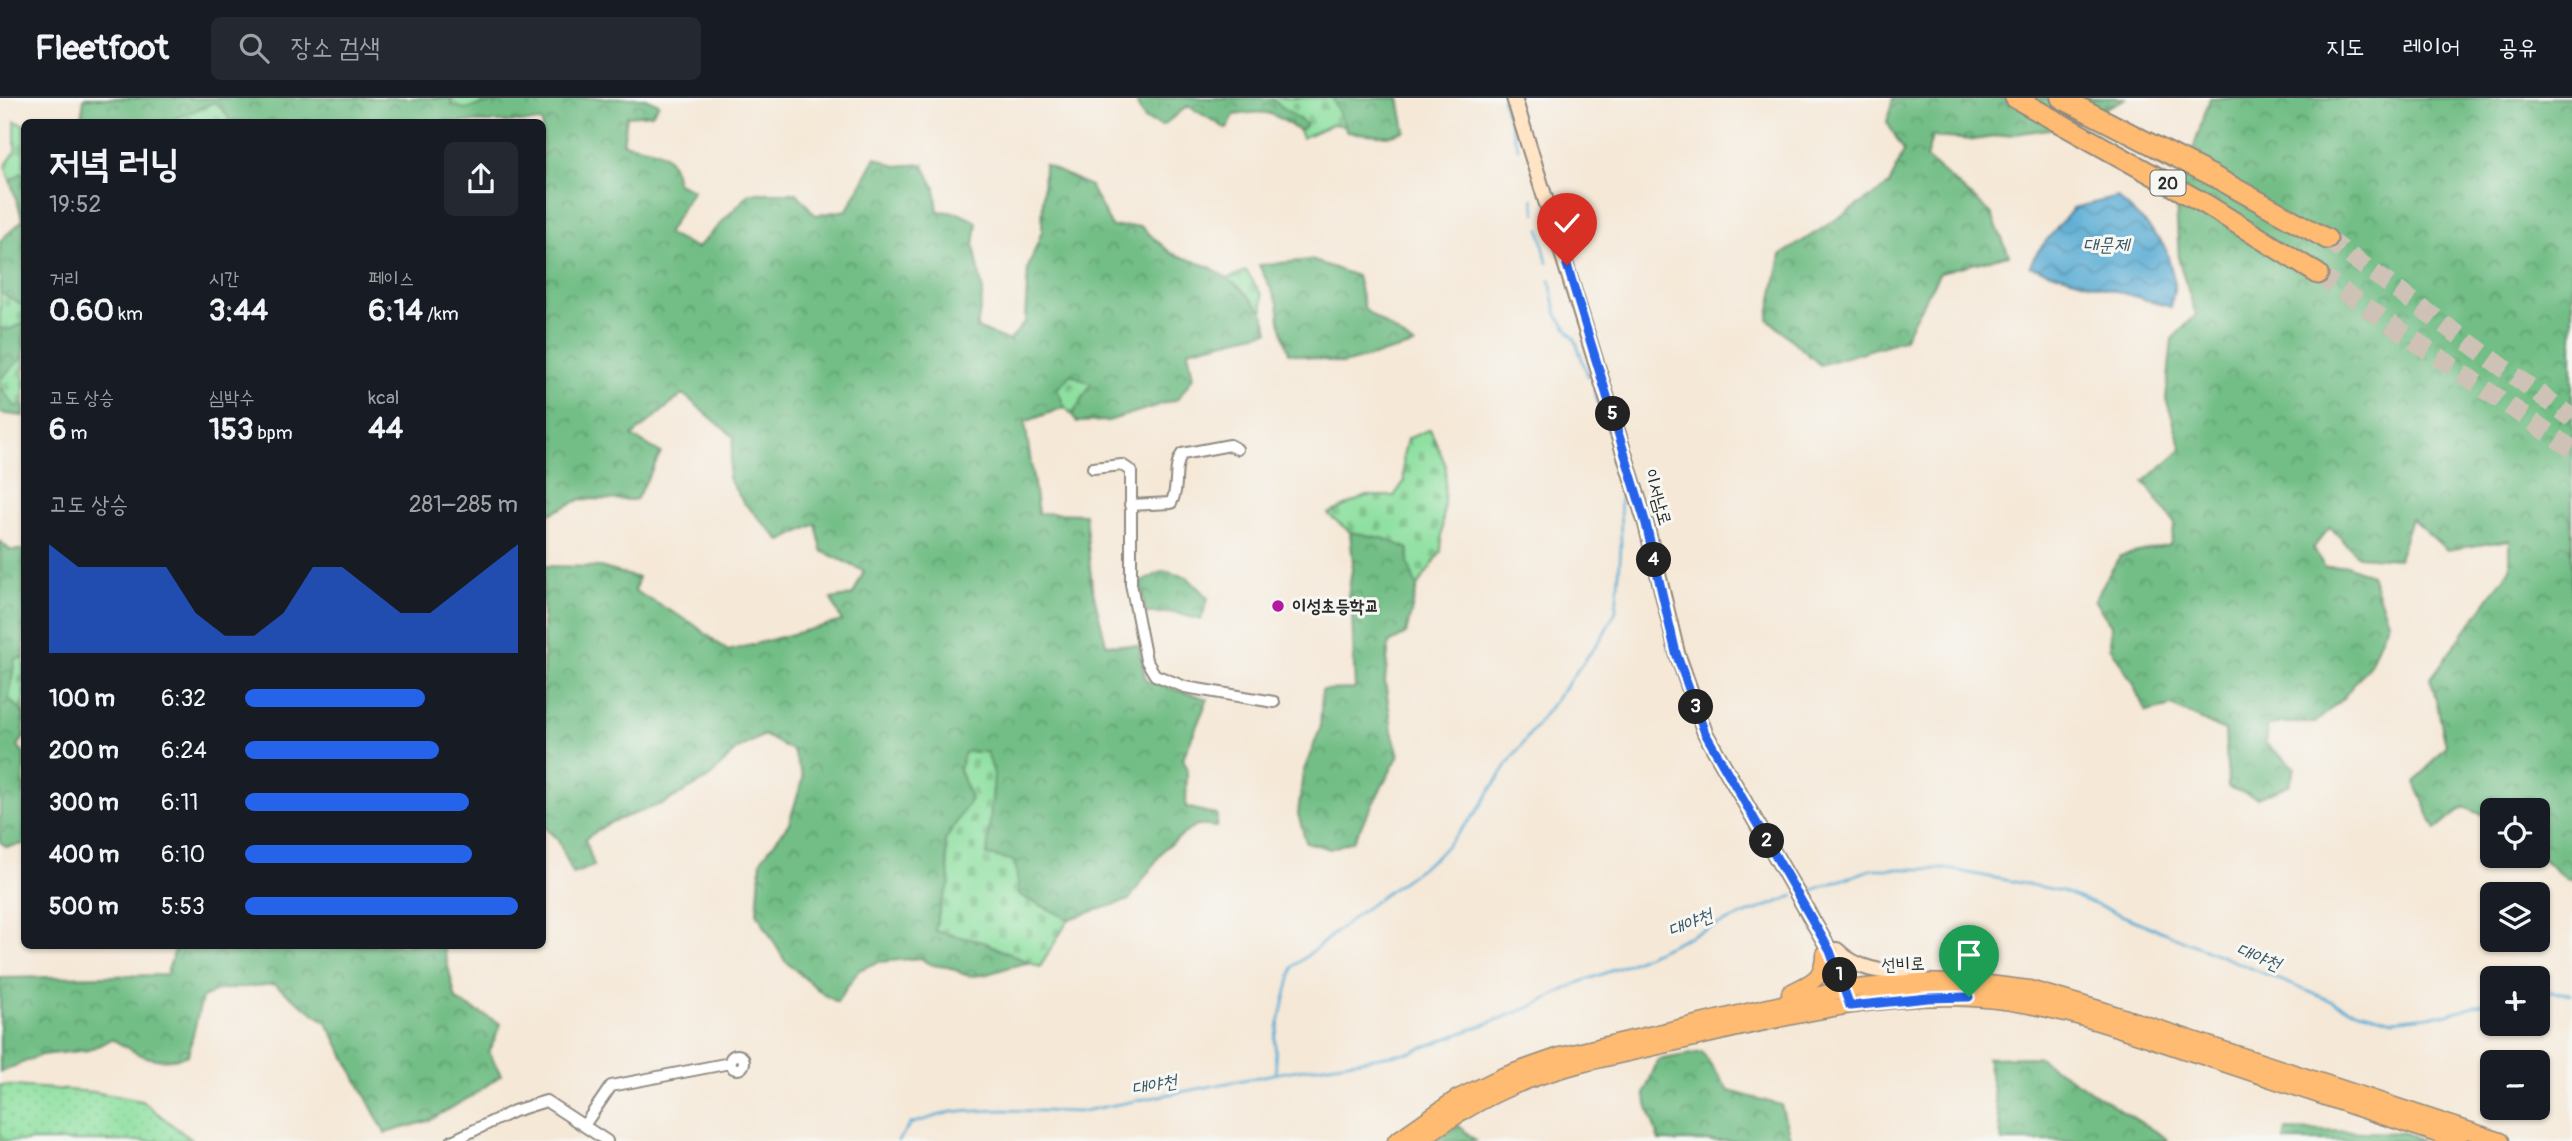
<!DOCTYPE html>
<html lang="ko">
<meta charset="utf-8">
<style>
body{margin:0;font-family:Pangolin,"Poor Story",sans-serif;background:#242831;color:#f1f3f6;height:100vh;display:flex;flex-direction:column;font-size:26px;white-space:nowrap}
*{box-sizing:border-box;margin:0}
p{font-size:23px;color:#9ea1a6}
.icon{flex:none;width:38px;height:38px;fill:none;stroke:currentColor;stroke-width:2;stroke-linecap:round;stroke-linejoin:round}
.map{position:relative;flex:1;overflow:hidden}
.details{position:absolute;left:21px;top:21px;width:525px;height:830px;display:flex;flex-direction:column;background:#171b24;border-radius:10px;box-shadow:0 2px 5px #0004}
.details>*{flex:none}
.buttons{position:absolute;left:2480px;top:700px;display:grid;gap:14px}
.buttons a{display:grid;place-items:center;width:70px;height:70px;border-radius:10px;background:#171b24;box-shadow:0 2px 5px #0004;font-size:35px}
.pin{position:absolute;display:grid;place-items:center;width:60px;height:60px;color:#fff;margin:-72px -30px;border-radius:50% 50% 50% 0;rotate:-45deg;box-shadow:0 0 7px #0007}
.pin .icon{rotate:45deg}
.km{position:absolute;width:35px;height:35px;margin:-18px;border-radius:50%;background:#222;color:#fff;font-size:19px;line-height:35px;text-align:center}
.round{display:grid;place-items:center;flex:none;width:74px;height:74px;border-radius:10px;background:#242831}
.overview{display:flex;align-items:center;justify-content:space-between;height:119px;padding:0 28px}
h1{font-size:38px;font-weight:700;line-height:52px}
.stats{display:grid;grid-template-columns:repeat(3,1fr);gap:10px;height:119px;padding:7px 28px}
.stats div{display:grid;align-content:center}
.stats b{font-size:30px;font-weight:700}
.stats small{font-size:19px;font-weight:400}
.stats p{font-size:19px}
.chart{height:196px;padding:14px 28px}
.chart p{display:flex;justify-content:space-between}
.chart svg{width:100%;height:126px;margin-top:7px;fill:#2563eb;opacity:.7}
ul{padding:0 28px;list-style:none;font-size:23px}
li{display:grid;grid-template-columns:112px 84px 1fr;align-items:center;height:52px}
li i{height:18px;border-radius:9px;background:#2563eb}
header{display:flex;align-items:center;gap:42px;box-sizing:border-box;height:98px;padding:0 35px;background:#171b24;border-bottom:2px solid #363941}
header strong{font-size:33px}
nav{display:flex;gap:38px;margin-inline-start:auto;font-size:24px}
.search{width:490px;height:63px;background:#242831;display:flex;align-items:center;gap:18px;box-sizing:border-box;padding:0 24px;border-radius:10px;color:#9ea1a6;font-size:26px}
.map>svg:first-child{display:block}
.grass{fill:url(#grass-dots);stroke:#5c8666;stroke-width:2}
.forest{fill:url(#forest-crowns);stroke:#4e7458;stroke-width:2}
.cemetery{fill:url(#cemetery-stones);stroke:#5c8666;stroke-width:2}
.water{fill:url(#water-waves);stroke:#426c80;stroke-width:2}
.lines{fill:none;stroke-linecap:round;stroke-linejoin:round}
.stream{stroke:#58acd4;stroke-width:2.5}
.motorway-tunnel{stroke:#cdc2b5;stroke-width:19;stroke-dasharray:19 10;stroke-linecap:butt}
.minor-casing{stroke:#908a81;stroke-width:14}
.secondary-casing{stroke:#908a81;stroke-width:18}
.primary-casing{stroke:#908a81;stroke-width:19}
.motorway-casing{stroke:#908a81;stroke-width:23}
.minor{stroke:#fff;stroke-width:10}
.secondary{stroke:#ffe4c6;stroke-width:14}
.primary{stroke:#febb71;stroke-width:16}
.motorway{stroke:#febb71;stroke-width:19}
.route-casing{stroke:#fff;stroke-width:14}
.route{stroke:#2563eb;stroke-width:9}
.poi-dot{fill:#b5179e;stroke:#f6f6f2;stroke-width:2.5}
.labels{text-anchor:middle;stroke-width:6;stroke-linejoin:round;paint-order:stroke}
.shield{fill:#f6f6f2;stroke:#686867;stroke-width:2}
.shield-label{font-size:16px;font-weight:bold;fill:#2b2b2b}
.street-label{font-size:18px;fill:#2b2b2b;stroke:#f6f6f2}
.poi-label{font-size:18px;font-weight:bold;fill:#2b2b2b;stroke:#f6f6f2;text-anchor:start}
.water-label{font-size:19px;font-style:italic;fill:#3b5866;stroke:#f6f6f2}
</style>
<header>
<strong>Fleetfoot</strong>
<div class="search"><svg class="icon" aria-label="search" viewBox="0 0 24 24"><circle cx="10" cy="10" r="6"/><path d="M15 15l6 6"/></svg>장소 검색</div>
<nav><a>지도</a><a>레이어</a><a>공유</a></nav>
</header>
<div class="map">
<svg width="2572" height="1043" viewBox="0 0 2572 1043">
<defs>
<pattern id="grass-dots" width="8" height="8" patternUnits="userSpaceOnUse" patternTransform="scale(1.75)"><rect width="8" height="8" fill="#8ee0a0"/><path d="M2 2h.1M6 6h.1" fill="none" stroke="#7bc08a" stroke-width="1.8" stroke-linecap="round"/></pattern>
<pattern id="forest-crowns" width="20" height="18" patternUnits="userSpaceOnUse" patternTransform="scale(1.75)"><rect width="20" height="18" fill="#72be86"/><path d="M2 6a3 3 0 1 1 6 0M12 15a3 3 0 1 1 6 0" fill="none" stroke="#5e9b6e"/></pattern>
<pattern id="cemetery-stones" width="16" height="16" patternUnits="userSpaceOnUse" patternTransform="scale(1.75)"><rect width="16" height="16" fill="#8ee0a0"/><path d="M2 7V4a2 2 0 0 1 4 0v3zM10 15v-3a2 2 0 0 1 4 0v3z" fill="#7bc08a"/></pattern>
<pattern id="water-waves" width="16" height="10" patternUnits="userSpaceOnUse" patternTransform="scale(1.75)"><rect width="16" height="10" fill="#58acd4"/><path d="M0 5q4-4 8 0t8 0" fill="none" stroke="#498cac"/></pattern>
</defs>
<rect width="100%" height="100%" fill="#f6f6f2"/>
<filter id="ink" filterUnits="userSpaceOnUse"><feTurbulence type="fractalNoise" baseFrequency=".0143" numOctaves="2"/><feDisplacementMap in="SourceGraphic" scale="14" xChannelSelector="R" yChannelSelector="G"/><feConvolveMatrix kernelMatrix="1 2 1 2 8 2 1 2 1" color-interpolation-filters="sRGB"/></filter>
<filter id="wash" filterUnits="userSpaceOnUse"><feTurbulence type="fractalNoise" baseFrequency=".00686" numOctaves="4" result="noise"/><feDisplacementMap in="SourceGraphic" scale="28" xChannelSelector="R" yChannelSelector="G"/><feGaussianBlur stdDeviation="1.57" result="paint"/><feColorMatrix in="noise" values="0 0 0 0 0 0 0 0 0 0 0 0 0 0 0 0 0 1.4 0 .05"/><feComposite in="paint" operator="in"/></filter>
<g filter="url(#wash)">
<rect width="100%" height="100%" fill="#f5e8d7"/>
<path class="grass" d="M0 987 94 994 142 1003 193 1043H0Z"/>
<path class="forest" d="M84 0H451L452 7 465 11 510 0H645L659 6 652 16 627 18 623 45C656 53 671 48 677 85L693 92 667 136 697 150 750 95H797L815 117 847 112 876 59 895 68 923 66 935 90 938 113 958 115 977 124 974 147 983 194 977 230 1009 243 1025 224 1028 170 1042 133 1044 66 1090 88 1112 129 1140 128 1171 155 1210 169 1239 188 1263 214 1269 233 1188 252 1193 279 1178 301 1108 323 1077 324 1072 317 1090 286 1057 291 1065 309 1025 324 1038 415 1085 416 1092 489 1106 546 1139 548 1146 583 1208 601 1183 660 1187 670 1186 709 1217 717 1216 729 1196 727 1165 750 1129 802 1069 821 1019 797 986 757 994 677 959 672 971 701 945 743 950 787 941 805 935 833 983 844 1030 865C1008 866 988 881 966 877 960 876 956 871 951 870 939 867 930 869 921 860L878 864 859 872 837 904 823 896 785 863 757 815 761 762 789 725 803 680 793 653 764 637 736 652 709 680 664 705 609 725 585 741 594 768 573 776 558 742 543 728V468L600 469 638 480 635 493 692 525 728 553 842 523 831 501 853 497 864 473 822 453 816 426 781 443 744 405 728 380 734 339 683 296 632 338 661 355 636 402 581 401 543 419 542 24H83L81 23Z
M1139 0H1270L1307 27 1299 33C1270 14 1270 11 1234 17L1227 31 1188 8 1162 28 1145 22 1137 7Z
M1332 0H1399L1405 33 1388 38 1347 34Z
M1893 0H2126L2069 28 1974 42 1932 39 1926 60 1991 115 2009 157 1940 174 1903 242 1820 267 1768 221 1781 157 1889 87 1904 53 1887 24Z
M2210 0H2572V782H2567L2538 757V712H2492V721L2464 709 2436 732 2415 685 2446 647 2431 580 2510 471V442L2447 452 2411 420 2398 461 2358 458 2330 429 2313 450 2325 470 2347 467 2371 477 2388 523 2370 566 2343 600 2315 625H2281L2267 629 2265 645 2295 670 2289 687 2257 700 2228 689 2225 633 2172 608 2146 614 2131 582 2110 548 2111 527 2094 502 2120 458 2170 447 2175 426 2144 384 2182 351 2166 301 2172 241 2196 217 2179 164 2176 103Z
M24 74V318L0 315V143L23 122 10 82Z
M1311 162 1357 178 1365 212 1414 247 1343 266 1289 255 1280 223 1278 205 1259 167Z
M1350 434 1383 440 1409 451 1408 465 1417 489 1406 536 1389 545 1385 583 1392 633 1399 657 1353 743 1330 751 1306 744 1298 716 1303 675 1320 631 1322 592 1355 591 1352 516 1348 498 1353 465Z
M0 443 10 452H24V560L15 561 20 611 24 619V639L18 648 24 655V746L7 749 0 744Z
M1163 473 1187 479 1208 500 1201 522 1176 515H1146L1140 485Z
M177 847H443L456 902 501 926 489 954 501 977 472 998 428 1023 385 1035 327 925 274 886 218 892 202 900 188 957C156 968 139 958 112 941L89 952 41 957 0 974V880L166 877Z
M1702 954 1729 993 1781 1007 1791 1043H1659L1644 996 1658 962Z
M2037 959 2167 1041 2168 1043H2002L1987 960Z
M1458 1027 1476 1043H1436Z
M2286 1032 2406 1035 2422 1043H2284Z"/>
<path class="cemetery" d="M452 0H509L465 11 451 7Z
M1270 0H1332L1345 28 1333 26 1302 40 1299 33 1307 27Z
M215 4 228 18 229 24H167Z
M15 23 24 27V74L10 82 5 68 15 54Z
M1246 173 1262 197 1263 214 1239 188 1227 181Z
M0 194 24 208V225L8 232 0 230Z
M24 258V305L16 309 0 289V281Z
M1071 276 1091 286 1072 317 1065 309 1057 291Z
M1430 331 1446 368 1441 454 1417 489 1408 465 1409 451 1383 440 1350 434 1328 416 1366 398H1394L1404 384 1403 358 1407 341Z
M24 560V619L20 611 9 601 15 561Z
M965 654H987L994 677 987 757 1015 763 1019 797 1069 821 1040 869 983 844 935 833 941 805 950 786 945 743 971 701 959 672Z"/>
<path class="water" d="M2117 99 2147 127 2165 148 2175 185 2171 209 2030 168C2036 150 2061 128 2073 110Z"/>
<g class="lines">
<path class="stream" d="M1502 0 1518 50
M1533 101 1536 115
M1540 131 1547 165
M1550 182 1557 217 1575 241 1588 278
M1804 795 1873 771H1948L2062 793 2349 910 2393 922 2447 916 2492 903
M2538 892 2572 896
M1276 975 1275 941 1293 869 1358 816 1437 758 1476 715 1509 664 1602 539 1616 513 1621 449 1620 389 1611 338 1594 294
M898 1043 910 1026 951 1014 1002 1012 1078 1014 1279 975 1411 954 1531 909 1578 885 1619 870 1696 835 1794 798"/>
</g>
</g>
<g filter="url(#ink)">
<g class="lines">
<path class="motorway-tunnel" d="M2327 141 2572 320
M2318 176 2572 351"/>
<defs>
<path id="minor" d="M1093 370 1122 367 1131 373V486L1146 562 1155 577 1185 589 1274 604
M1130 407 1171 405C1180 389 1172 371 1182 356L1230 347 1237 351
M730 964a7 7 0 1 1 14 0a7 7 0 1 1-14 0Z
M585 1026 611 988 730 965
M452 1043 514 1013 546 1003 607 1043"/>
<path id="secondary" d="M1514 0 1646 426 1677 555 1705 635 1830 853 1848 900
M1830 853 1837 852C1859 874 1886 874 1916 876L1919 884"/>
<path id="primary" d="M1790 895C1809 884 1823 884 1824 856L1830 853
M1396 1043 1456 1001 1503 978 1560 958 1845 891 1919 884 1989 886 2029 891 2105 913 2501 1043
M1418 1043C1448 1022 1479 1002 1513 988 1566 966 1625 956 1681 943 1774 922 1877 894 1972 900 2051 904 2125 933 2199 957 2286 986 2372 1015 2459 1043"/>
<path id="motorway" d="M2015 0 2207 107 2318 176
M2061 0 2213 78 2327 141"/>
</defs>
<use href="#minor" class="minor-casing"/>
<use href="#secondary" class="secondary-casing"/>
<use href="#primary" class="primary-casing"/>
<use href="#motorway" class="motorway-casing"/>
<use href="#minor" class="minor"/>
<use href="#secondary" class="secondary"/>
<use href="#primary" class="primary"/>
<use href="#motorway" class="motorway"/>
</g>
</g>
<g class="lines" filter="url(#ink)">
<defs>
<path id="route" d="M1567 167 1646 426 1676 555 1705 635 1830 853 1850 908 1928 900 1969 899"/>
</defs>
<use href="#route" class="route-casing"/>
<use href="#route" class="route"/>
</g>
<circle class="poi-dot" cx="1278" cy="508" r="7"/>
<g class="labels">
<rect class="shield" x="2150.5" y="72.5" width="35" height="25" rx="5"/>
<g class="shield-label">
<text x="2168" y="91">20</text>
</g>
<g class="street-label">
<text transform="translate(1658 399) rotate(74)" y="6">이서남로</text>
<text transform="translate(1903 866) rotate(-2)" y="6">선비로</text>
</g>
<g class="poi-label">
<text x="1292" y="514">이성초등학교</text>
</g>
<g class="water-label">
<text x="2106" y="153">대문제</text>
<text transform="translate(1690 824) rotate(-22)" y="7">대야천</text>
<text transform="translate(2259 858) rotate(22)" y="7">대야천</text>
<text transform="translate(1154 986) rotate(-10)" y="7">대야천</text>
</g>
</g>
</svg>
<div class="buttons">
<a><svg class="icon" aria-label="locate" viewBox="0 0 24 24"><circle cx="12" cy="12" r="6"/><path d="M12 2v4M12 18v4M2 12h4M18 12h4"/></svg></a>
<a><svg class="icon" aria-label="layers" viewBox="0 0 24 24"><path d="M12 4l9 5-9 5-9-5zM3 14l9 5 9-5"/></svg></a>
<a>+</a>
<a>−</a>
</div>
<div class="pin" style="left:1969px;top:899px;background:#1e9e55"><svg class="icon" aria-label="arrive" viewBox="0 0 24 24"><path d="M6 21V4h12l-3 4 3 4H6"/></svg></div>
<div class="pin" style="left:1567px;top:167px;background:#d93025"><svg class="icon" aria-label="check" viewBox="0 0 24 24"><path d="M5 12l5 5 9-10"/></svg></div>
<b class="km" style="left:1840px;top:877px">1</b>
<b class="km" style="left:1767px;top:743px">2</b>
<b class="km" style="left:1696px;top:609px">3</b>
<b class="km" style="left:1654px;top:462px">4</b>
<b class="km" style="left:1613px;top:316px">5</b>
<section class="details">
<div class="overview"><div><h1>저녁 러닝</h1><p>19:52</p></div><a class="round"><svg class="icon" aria-label="share" viewBox="0 0 24 24"><path d="M12 15V3M7 8l5-5 5 5M5 13v7h14v-7"/></svg></a></div>
<div class="stats">
<div><p>거리</p><b>0.60<small> km</small></b></div>
<div><p>시간</p><b>3:44</b></div>
<div><p>페이스</p><b>6:14<small> /km</small></b></div>
</div>
<div class="stats">
<div><p>고도 상승</p><b>6<small> m</small></b></div>
<div><p>심박수</p><b>153<small> bpm</small></b></div>
<div><p>kcal</p><b>44</b></div>
</div>
<div class="chart"><p><span>고도 상승</span>281–285 m</p>
<svg viewBox="0 0 160 44" preserveAspectRatio="none"><path d="M0 44V6L10 14L20 14L30 14L40 14L50 30L60 38L70 38L80 30L90 14L100 14L110 22L120 30L130 30L140 22L150 14L160 6V44z"/></svg>
</div>
<ul>
<li><b>100 m</b>6:32<i style="width:66%"></i></li>
<li><b>200 m</b>6:24<i style="width:71%"></i></li>
<li><b>300 m</b>6:11<i style="width:82%"></i></li>
<li><b>400 m</b>6:10<i style="width:83%"></i></li>
<li><b>500 m</b>5:53<i style="width:100%"></i></li>
</ul>
</section>
</div>
